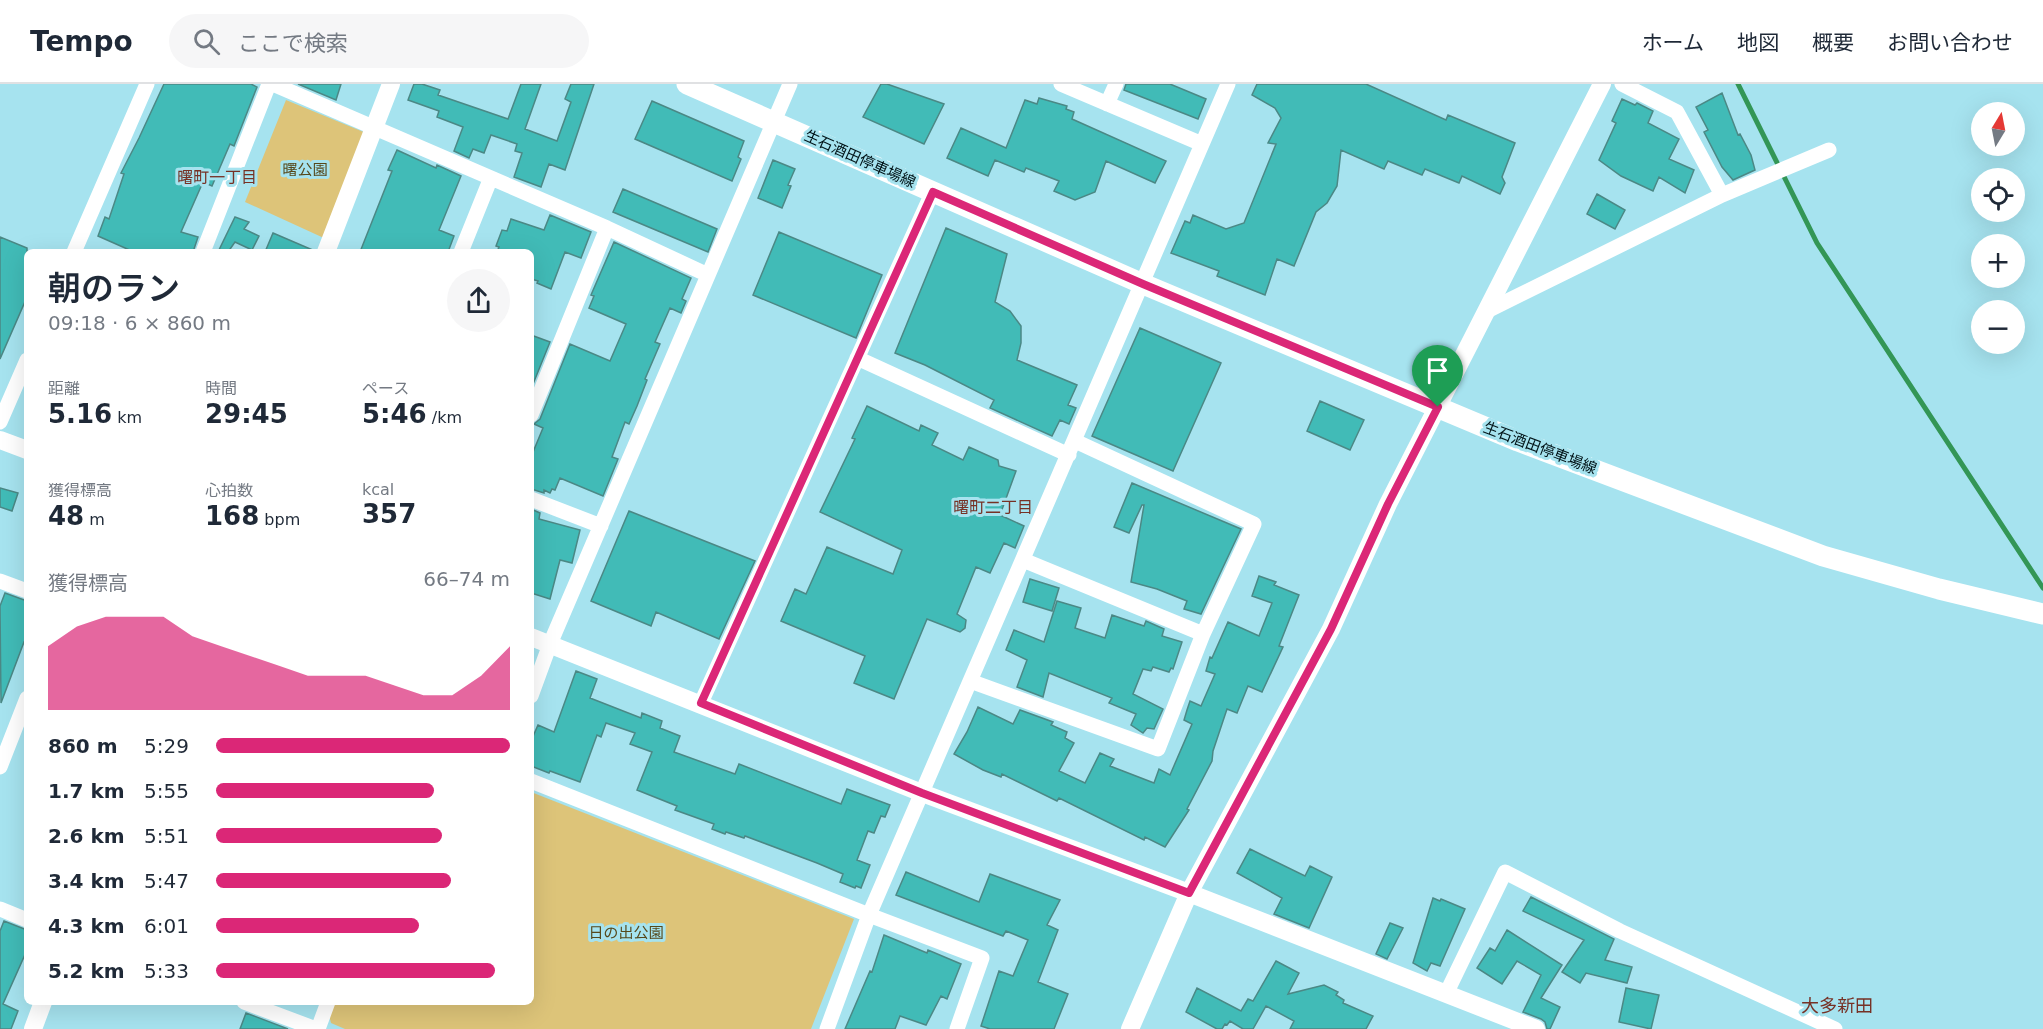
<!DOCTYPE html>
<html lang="ja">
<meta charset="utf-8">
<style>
body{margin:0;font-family:"DejaVu Sans","Noto Sans JP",sans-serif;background:#f6f6f7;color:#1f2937;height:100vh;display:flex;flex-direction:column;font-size:22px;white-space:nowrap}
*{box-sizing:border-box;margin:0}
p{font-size:20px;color:#747a83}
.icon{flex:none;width:33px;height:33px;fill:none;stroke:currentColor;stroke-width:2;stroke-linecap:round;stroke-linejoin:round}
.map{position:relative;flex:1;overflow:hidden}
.details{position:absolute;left:24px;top:165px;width:510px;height:756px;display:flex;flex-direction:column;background:#fff;border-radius:9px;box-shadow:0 6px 24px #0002}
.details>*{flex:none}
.needle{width:39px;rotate:10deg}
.tools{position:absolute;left:1971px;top:18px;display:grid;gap:12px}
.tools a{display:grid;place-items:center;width:54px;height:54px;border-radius:50%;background:#fff;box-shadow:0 6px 24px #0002;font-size:30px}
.pin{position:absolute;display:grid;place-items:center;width:51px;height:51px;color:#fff;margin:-62px -26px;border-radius:50% 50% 50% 0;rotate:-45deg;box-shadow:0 0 6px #0007}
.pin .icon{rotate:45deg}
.round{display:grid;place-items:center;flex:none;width:63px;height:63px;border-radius:32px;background:#f6f6f7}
.head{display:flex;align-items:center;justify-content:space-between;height:102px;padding:0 24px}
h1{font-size:33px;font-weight:600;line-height:45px}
.stats{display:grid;grid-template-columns:repeat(3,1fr);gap:9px;height:102px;padding:6px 24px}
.stats div{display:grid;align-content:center}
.stats b{font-size:26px;font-weight:600}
.stats small{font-size:16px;font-weight:400}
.stats p{font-size:16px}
.chart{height:168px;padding:12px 24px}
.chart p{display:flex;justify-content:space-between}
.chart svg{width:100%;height:108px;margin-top:6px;fill:#db2777;opacity:.7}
ul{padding:0 24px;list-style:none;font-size:20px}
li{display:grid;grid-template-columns:96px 72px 1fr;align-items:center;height:45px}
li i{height:15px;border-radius:8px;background:#db2777}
header{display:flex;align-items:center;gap:36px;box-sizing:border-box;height:84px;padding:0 30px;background:#fff;border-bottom:2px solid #e0e1e3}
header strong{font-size:28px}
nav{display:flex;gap:33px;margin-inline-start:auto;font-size:21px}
.search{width:420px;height:54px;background:#f6f6f7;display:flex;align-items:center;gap:15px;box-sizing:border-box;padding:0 21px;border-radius:33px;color:#747a83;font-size:22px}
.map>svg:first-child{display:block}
.green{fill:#ddc479}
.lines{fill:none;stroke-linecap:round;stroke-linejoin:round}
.stream{stroke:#339656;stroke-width:5}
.building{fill:#41bbb7;stroke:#4b8885;stroke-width:1.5}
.minor{stroke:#fff;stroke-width:15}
.tertiary{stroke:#fff;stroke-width:18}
.secondary{stroke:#fff;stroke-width:21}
.route-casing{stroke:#fff;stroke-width:12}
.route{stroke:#db2777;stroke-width:8}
.labels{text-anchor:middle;stroke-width:6;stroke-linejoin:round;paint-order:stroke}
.street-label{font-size:15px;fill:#001216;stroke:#a6e3ef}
.park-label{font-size:15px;fill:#56481b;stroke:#a6e3ef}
.neighbourhood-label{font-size:16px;fill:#763125;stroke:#a6e3ef}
.quarter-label{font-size:18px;fill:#763125;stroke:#a6e3ef}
</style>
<header>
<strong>Tempo</strong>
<div class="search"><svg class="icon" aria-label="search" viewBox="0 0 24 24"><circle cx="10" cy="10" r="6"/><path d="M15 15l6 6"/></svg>ここで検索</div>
<nav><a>ホーム</a><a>地図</a><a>概要</a><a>お問い合わせ</a></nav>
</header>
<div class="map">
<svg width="2043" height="945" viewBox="0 0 2043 945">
<rect width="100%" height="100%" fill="#a6e3ef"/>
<path class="green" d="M286 16 366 49 326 155 245 118Z
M531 708 854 835 811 945H345L331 939 329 931 334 918H531Z"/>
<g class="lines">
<path class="stream" d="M1738 0 1817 159 2043 504"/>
</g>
<path class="building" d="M164 0H251L257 3 234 62 230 60 212 102 203 98 181 148 198 153 193 168H134L98 152 105 133 109 135 124 90 121 89 139 54Z
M298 0H341L336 16Z
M414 0H422L440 6 438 11 508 35 521 0H541L525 45 557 57 571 18 565 15 571 0H594L565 86 549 80 541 103 514 93 522 69 515 67 517 60 491 51 484 69 473 65 469 74 454 67 463 43 437 33 439 27 408 16Z
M881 0H887L944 20 924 60 863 33Z
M1126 0H1170L1206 15 1198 35 1124 6Z
M1257 0H1366L1446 36 1448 31 1515 59 1502 93 1505 99 1500 110 1462 92 1459 99 1425 85 1422 91 1388 77 1384 85 1341 66 1337 102 1327 119 1316 128 1294 182 1277 175 1265 211 1217 192 1219 187 1171 169 1185 137 1190 139 1193 131 1226 145 1244 139 1276 60 1268 59 1281 34 1275 24 1252 11Z
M1722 9 1738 51 1740 50 1751 71 1755 86 1733 96 1722 83 1704 48 1708 46 1696 23Z
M1039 14 1067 22 1066 25 1074 28 1072 35 1166 77 1155 99 1106 77 1095 108 1075 116 1054 107 1059 97 1026 84 1024 88 995 76 988 92 947 74 961 44 1006 64 1025 16 1037 20Z
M1622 15 1635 21 1637 19 1653 27 1648 39 1679 55 1669 75 1694 86 1685 109 1659 93 1653 107 1621 92 1599 76 1616 39 1612 37Z
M652 17 744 57 738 73 741 75 732 97 635 55Z
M397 66 436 84 437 81 461 92 439 146 454 152 448 168H360L392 87 388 86Z
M773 76 795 85 788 101 791 102 782 124 758 114Z
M623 105 717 145 708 168 613 128Z
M1597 110 1625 126 1615 145 1587 130Z
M550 131 591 148 581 174 565 168 551 205 537 199 538 197 531 195V168H497L499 163 496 162 502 146 507 147 511 135 544 146Z
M235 133 249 138 244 145 259 152 252 166 235 158 228 168H218Z
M946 144 1007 170 995 218 1010 227 1021 242V259L1017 276 1077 301 1068 321 1076 324 1069 340 1060 336 1052 352 990 324 994 316 925 281 895 269Z
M779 148 882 191 856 254 753 211Z
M273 149 315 167V168H265Z
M0 153 27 164V213L0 275Z
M614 158 691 194 682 215 686 217 681 229 670 224 655 258 660 260 645 295 647 296 637 322 629 340 625 338 612 373 618 375 603 412 560 394 555 406 552 405 550 409 544 406V409L531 405V373L543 344 534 340 540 335 570 260 610 277 626 240 589 224 594 212 591 211Z
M1140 244 1221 279 1173 387 1092 352Z
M531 251 550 258 531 305Z
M1320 317 1364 336 1350 366 1307 347Z
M867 322 919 347 921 341 938 349 932 361 963 376 969 363 998 376 999 382 1016 387 1000 431 1024 442 1015 464 1004 459 990 489 976 483 957 530 966 536 965 544 960 548 927 535 894 615 854 599 865 572 781 537 795 505 806 510 827 463 893 490 902 466 820 428 855 355 852 354Z
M1132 399 1241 445 1201 530 1184 525 1187 517 1157 505 1131 498 1144 421H1142L1129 449 1114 443Z
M0 404 18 409 12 427 0 423Z
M531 425 540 429 539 435 580 446 572 479 560 476 550 515 531 509Z
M629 427 755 477 719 555 656 528 651 542 591 517Z
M1259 492 1276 498 1274 501 1299 511 1279 562 1283 563 1262 608 1248 602 1237 629 1227 625 1213 667 1212 677 1187 725 1189 726 1165 763 1145 753 1144 756 1059 714 1057 717 1002 690 1001 693 983 686 954 670 967 648 978 623 1013 640 1020 626 1053 638 1051 641 1067 648 1065 654 1074 659 1059 687 1085 699 1100 669 1114 675 1110 682 1154 699 1159 685 1170 691 1192 640 1184 636 1187 626 1190 617 1201 622 1215 590 1206 587 1210 573 1212 574 1228 538 1259 552 1272 519 1252 512Z
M1030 495 1059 504 1052 527 1023 518Z
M5 509 27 517V559L24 558 1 619 0 522Z
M1057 517 1081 524 1075 544 1105 554 1112 531 1144 542 1146 537 1164 545 1162 552 1182 558 1173 585 1171 584 1169 588 1153 583 1151 587 1143 585 1133 610 1163 625 1154 645 1147 644 1143 649 1131 641 1136 630 1109 619 1112 614 1049 589 1043 613 1017 603 1027 576 1006 566 1014 546 1044 558Z
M576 587 597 595 590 614 641 634 642 629 662 637 660 644 680 652 674 668 735 690 739 680 841 720 847 705 890 721 885 733 881 732 874 749 868 747 857 776 870 781 861 804 856 802 855 804 840 798 843 790 817 779 745 752 744 754 726 748 725 750 712 745 714 740 675 726 677 722 637 706 652 668 630 660 635 649 606 639 601 653 597 651 580 698 550 687 549 689 531 682V657L538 641 554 648Z
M1250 765 1305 792 1310 782 1332 793 1309 844 1274 830 1282 814 1237 789Z
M906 788 979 818 990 790 1060 816 1047 841 1058 846 1038 898 1068 910 1054 945H990L981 942 999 887 1013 892 1028 856 1006 847 1003 852 896 811Z
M1531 813 1614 855 1605 876 1632 883 1627 899 1586 889 1580 899 1562 888 1584 856 1523 827Z
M1433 814 1440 817 1441 815 1465 825 1440 882 1431 879 1427 887 1413 879Z
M4 837 27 846V866L3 920 18 927 11 945H0V847Z
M1390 839 1403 844 1387 875 1376 870Z
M1507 846 1562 881 1541 914 1560 923 1550 945H1547L1545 938 1541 935 1523 928 1541 891 1517 877 1502 900 1477 884 1490 864 1495 867Z
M884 851 927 869 928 866 961 880 947 915 941 912 926 941 900 932 895 945H845L870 887 872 888Z
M1276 877 1299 889 1288 910 1324 901 1338 908 1336 911 1344 916 1343 919 1373 932 1366 945H1290L1294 937 1266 922 1253 945H1243L1230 937 1227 941 1225 940 1222 945H1217L1186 928 1197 904 1241 927 1248 915 1253 917Z
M1626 904 1659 911 1651 945 1619 938Z
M246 929 288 945H240Z"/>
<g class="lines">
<path class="minor" d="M273 0 607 144 708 191
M1061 0 1202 60
M1622 0 1677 28 1722 111
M1107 20 1116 0
M74 168 147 0
M203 168 269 0
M461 168 490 96
M1485 228 1722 111 1829 66
M857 274 1069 371
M531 331 607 144
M0 338 27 276
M531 415 601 442
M1023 476 1203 550
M0 497 27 507
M970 597 1158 665 1203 550 1254 440 1075 357
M531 612 550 560 790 0
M701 619 933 107
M0 683 27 614
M531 697 869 831 982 874 957 945
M0 825 27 836
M1446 910 1505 788 1620 847 1835 945
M244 918 316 945
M318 945 328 918
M827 945 869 831 1228 0"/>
<path class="tertiary" d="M326 168 391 0
M0 356 27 366
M531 553 922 709 1189 809 1536 945
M33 945 43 918
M1130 945 1189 809 1331 545 1388 420 1602 0"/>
<path class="secondary" d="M687 0 1143 200 1518 357 1823 472 1939 505 2043 530"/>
</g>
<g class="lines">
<defs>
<path id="route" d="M933 108 1143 200 1438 323 1388 420 1331 545 1189 809 922 709 701 619Z"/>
</defs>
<use href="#route" class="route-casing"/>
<use href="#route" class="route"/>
</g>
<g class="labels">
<g class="street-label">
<text transform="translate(860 75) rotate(24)" y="5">生石酒田停車場線</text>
<text transform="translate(1540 364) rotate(21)" y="5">生石酒田停車場線</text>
</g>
<g class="park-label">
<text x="305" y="91">曙公園</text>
<text x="626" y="854">日の出公園</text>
</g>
<g class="neighbourhood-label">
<text x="217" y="99">曙町一丁目</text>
<text x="993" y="429">曙町二丁目</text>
</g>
<g class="quarter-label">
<text x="1837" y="928">大多新田</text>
</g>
</g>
</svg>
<div class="tools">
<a><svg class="needle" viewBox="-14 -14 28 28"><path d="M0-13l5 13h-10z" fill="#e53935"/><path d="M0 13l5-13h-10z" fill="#747a83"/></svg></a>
<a><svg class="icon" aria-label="locate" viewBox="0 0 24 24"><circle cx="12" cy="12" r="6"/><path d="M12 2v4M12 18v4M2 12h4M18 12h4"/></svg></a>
<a>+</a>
<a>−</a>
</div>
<div class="pin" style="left:1438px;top:323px;background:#1e9e55"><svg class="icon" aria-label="arrive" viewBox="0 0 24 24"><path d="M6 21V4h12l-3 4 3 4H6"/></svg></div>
<section class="details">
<div class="head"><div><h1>朝のラン</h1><p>09:18 · 6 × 860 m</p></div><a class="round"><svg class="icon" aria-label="share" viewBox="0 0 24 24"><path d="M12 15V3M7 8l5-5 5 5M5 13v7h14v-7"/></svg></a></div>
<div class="stats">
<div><p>距離</p><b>5.16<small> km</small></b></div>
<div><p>時間</p><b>29:45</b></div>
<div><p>ペース</p><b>5:46<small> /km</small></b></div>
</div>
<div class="stats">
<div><p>獲得標高</p><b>48<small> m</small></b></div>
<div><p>心拍数</p><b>168<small> bpm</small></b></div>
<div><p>kcal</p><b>357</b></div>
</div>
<div class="chart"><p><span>獲得標高</span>66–74 m</p>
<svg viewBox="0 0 160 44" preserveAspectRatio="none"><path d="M0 44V18L10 10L20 6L30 6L40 6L50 14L60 18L70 22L80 26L90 30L100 30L110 30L120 34L130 38L140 38L150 30L160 18V44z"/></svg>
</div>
<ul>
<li><b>860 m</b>5:29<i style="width:100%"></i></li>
<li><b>1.7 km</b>5:55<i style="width:74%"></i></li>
<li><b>2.6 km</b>5:51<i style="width:77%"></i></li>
<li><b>3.4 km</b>5:47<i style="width:80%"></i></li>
<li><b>4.3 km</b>6:01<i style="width:69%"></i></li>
<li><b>5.2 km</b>5:33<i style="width:95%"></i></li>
</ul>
</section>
</div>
